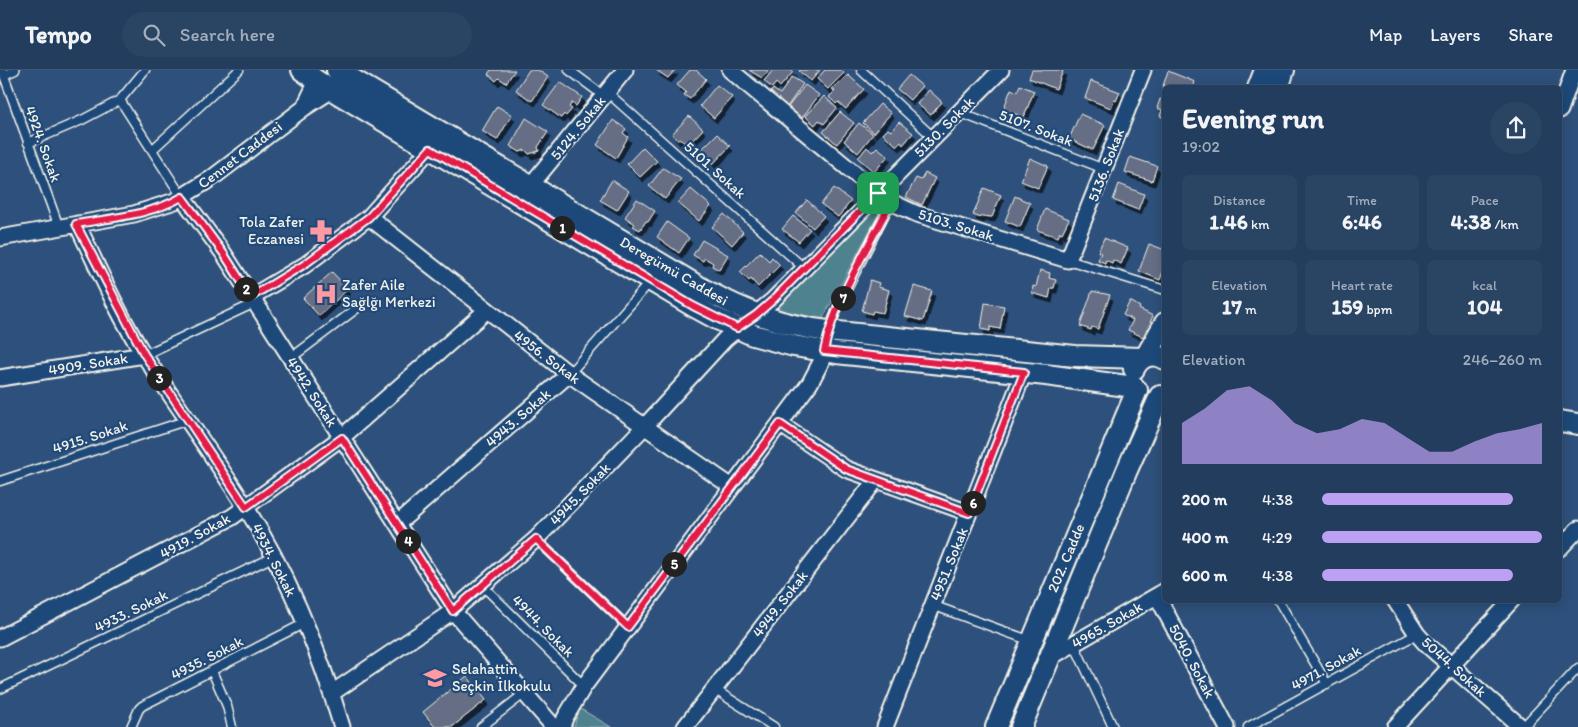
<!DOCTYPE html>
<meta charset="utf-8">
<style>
body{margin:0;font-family:Itim,sans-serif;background:#2a4463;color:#f1f3f6;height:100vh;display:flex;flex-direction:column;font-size:19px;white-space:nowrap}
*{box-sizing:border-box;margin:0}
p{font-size:16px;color:#a2aebc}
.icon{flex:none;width:28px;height:28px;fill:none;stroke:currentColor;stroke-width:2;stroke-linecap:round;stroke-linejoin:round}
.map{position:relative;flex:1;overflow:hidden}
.sheet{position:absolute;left:1162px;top:15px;width:400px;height:518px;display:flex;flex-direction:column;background:#223d5d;border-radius:8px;box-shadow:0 2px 12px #0003,0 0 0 1px #3f5672}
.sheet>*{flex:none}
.pin{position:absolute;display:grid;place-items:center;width:42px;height:42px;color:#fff;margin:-21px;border-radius:10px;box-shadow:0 2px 8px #0006}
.km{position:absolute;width:25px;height:25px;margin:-12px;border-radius:50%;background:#222;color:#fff;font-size:14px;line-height:25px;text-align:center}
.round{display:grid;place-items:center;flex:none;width:52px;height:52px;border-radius:26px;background:#2a4463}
.head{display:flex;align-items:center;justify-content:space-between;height:85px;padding:0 20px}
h1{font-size:28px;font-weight:700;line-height:38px}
.stats{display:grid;grid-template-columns:repeat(3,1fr);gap:8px;height:85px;padding:5px 20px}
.stats div{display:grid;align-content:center;border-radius:8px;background:#2a4463;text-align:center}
.stats b{font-size:21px;font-weight:700}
.stats small{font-size:14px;font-weight:400}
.stats p{font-size:14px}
.chart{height:140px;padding:10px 20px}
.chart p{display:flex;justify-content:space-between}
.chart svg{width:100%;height:90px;margin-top:5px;fill:#bca0f2;opacity:.7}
ul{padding:0 20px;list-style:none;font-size:16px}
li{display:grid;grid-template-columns:80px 60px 1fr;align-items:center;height:38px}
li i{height:12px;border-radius:6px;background:#bca0f2}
header{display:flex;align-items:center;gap:30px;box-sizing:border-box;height:70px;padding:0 25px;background:#223d5d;border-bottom:1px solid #3f5672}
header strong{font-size:24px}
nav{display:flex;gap:28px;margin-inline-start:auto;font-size:18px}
.search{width:350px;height:45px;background:#2a4463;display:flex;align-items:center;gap:12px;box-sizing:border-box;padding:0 18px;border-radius:28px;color:#a2aebc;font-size:19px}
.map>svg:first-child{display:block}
.green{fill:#4f828f;stroke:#a2babc}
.building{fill:#656e85;stroke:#f4f1e8;filter:url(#shadow)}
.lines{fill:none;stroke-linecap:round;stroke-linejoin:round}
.lane-casing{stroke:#f4f1e8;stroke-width:11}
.street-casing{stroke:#f4f1e8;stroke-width:19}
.secondary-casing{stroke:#f4f1e8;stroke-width:24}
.lane{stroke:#1f4a7a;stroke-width:8}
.street{stroke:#1f4a7a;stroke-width:15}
.secondary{stroke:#1f4a7a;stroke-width:20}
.route-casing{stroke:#fff;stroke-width:10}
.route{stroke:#e11d48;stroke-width:6}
.labels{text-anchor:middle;stroke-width:4.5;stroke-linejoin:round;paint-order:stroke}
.street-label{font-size:15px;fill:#f4f1e8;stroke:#1f4a7a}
.poi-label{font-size:15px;fill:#f4f1e8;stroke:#1f4a7a;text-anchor:start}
</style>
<header>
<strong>Tempo</strong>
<div class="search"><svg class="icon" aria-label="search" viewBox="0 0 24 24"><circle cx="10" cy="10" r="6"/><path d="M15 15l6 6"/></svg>Search here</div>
<nav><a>Map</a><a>Layers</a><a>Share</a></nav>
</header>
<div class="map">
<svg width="1578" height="657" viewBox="0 0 1578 657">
<defs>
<filter id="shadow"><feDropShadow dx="3" dy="5" stdDeviation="0" flood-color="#0009"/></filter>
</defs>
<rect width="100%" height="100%" fill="#2d517c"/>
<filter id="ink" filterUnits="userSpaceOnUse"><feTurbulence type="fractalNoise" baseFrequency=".02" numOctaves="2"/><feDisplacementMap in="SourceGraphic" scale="10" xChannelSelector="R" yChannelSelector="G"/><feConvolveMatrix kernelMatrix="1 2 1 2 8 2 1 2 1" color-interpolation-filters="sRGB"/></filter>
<g filter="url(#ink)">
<path class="green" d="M874 134 881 139 822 250 786 244 776 239Z
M579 638 611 657H574Z"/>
<path class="building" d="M491 0H515L506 13 499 8 496 11 488 4Z
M529 0H538L548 7 532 31 516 20Z
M656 0H675L668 8Z
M690 0H696L706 9 690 29 684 25 686 22 677 15Z
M749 0H769L762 8Z
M773 0H790L793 2 780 17 776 13 772 18 764 11Z
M800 0H820L811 11 799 1Z
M825 0H841L844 3 828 19 817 9Z
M1032 0H1061L1063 1 1056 19 1029 8Z
M1168 1 1195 12 1193 18H1165V20L1162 19Z
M848 5 864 19 846 39 838 32 836 34 829 27 835 21 832 19Z
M909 5 922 16 910 30 897 19Z
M792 7 803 14 787 37 769 25 773 19 780 24Z
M1091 11 1120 22 1116 31 1114 30 1111 38 1085 28Z
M560 12 582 27 576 36 572 33 569 37 572 39 566 46 564 44 561 48 543 35Z
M717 15 732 27 714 48 700 36Z
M805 15 819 25 802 48 788 37Z
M1020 15 1034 21 1024 47 1013 43 1012 46 1002 43 1011 19 1017 22Z
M929 20 942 32 931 45 917 34Z
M824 26 837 38 824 54 819 50 815 55 805 46Z
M1160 29 1165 31V48L1160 46 1162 40 1157 38Z
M880 34 891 43 874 63 863 53Z
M497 36 512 45 497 70 482 61Z
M840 42 854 53 837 74 823 62Z
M1080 44 1105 55 1093 80 1069 69Z
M689 46 703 59 689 74 686 71 685 73 679 68 677 70 672 64Z
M526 48 548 62 538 77 539 81 529 84 525 80 520 82 510 76Z
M613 50 626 59 623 63 628 67 616 88 597 75Z
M899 52 913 63 903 75 901 72 897 76 883 64 888 59 891 61Z
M859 53 873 64 858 83 844 71Z
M717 64 730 76 713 94 707 88 705 91 697 84Z
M643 77 657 91 640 107 627 94Z
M867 77 872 82 877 77 888 86 874 102 858 88Z
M1130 87 1157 96 1152 111 1125 102Z
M1030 88 1048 96 1038 118 1021 111Z
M663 98 681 109 665 129 649 116Z
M925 103 935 108 922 135 906 127 916 108 921 110Z
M612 110 629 121 617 140 600 130Z
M1119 114 1144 124 1138 140 1113 130Z
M834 118 851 131 838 147 821 134Z
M984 118 1001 125 992 147 982 146 981 148 973 145Z
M691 119 711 136 699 151 678 133Z
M1015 126 1030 133 1020 157 1005 151Z
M637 129 655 141 648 152 646 151 640 160 633 156 635 154 625 147Z
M807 130 824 146 813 158 796 143Z
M1045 139 1069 149 1062 163 1060 162 1058 167 1037 160Z
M724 144 743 162 732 175 712 157Z
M793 146 810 159 799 172 782 159Z
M667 152 689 168 679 183 657 167Z
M1104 168 1128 178 1121 194 1113 190 1112 193 1106 190 1105 193 1098 190 1101 183 1098 182Z
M702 170 728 185 719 200 712 196 713 193 705 188 703 191 693 185Z
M1149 174 1165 180V196L1160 210 1139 201Z
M760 182 769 191 772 187 780 195 758 217 751 209 749 211 740 202Z
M1040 200 1050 203 1049 208 1056 210 1054 218H1051L1049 228 1032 223 1033 216 1036 217Z
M332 202 348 219 319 246 303 228Z
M870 210 879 213 878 217 889 220 883 243 873 241 872 244 862 241Z
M914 216 932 221 923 251 905 246Z
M1092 221 1110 225 1098 259 1092 257 1091 260 1080 256Z
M1130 231 1140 237 1139 239 1153 246 1143 267 1128 260 1133 250 1123 245Z
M985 233 1004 236 1000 259 990 257V261L981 259Z
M467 606 486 630 452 657H435L423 642Z"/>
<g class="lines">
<defs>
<path id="lane" d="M2 0 59 157
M569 0 604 26
M861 0 933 67
M4 5 15 0
M607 22 804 198
M120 30 182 127
M958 42 1104 99
M28 73 82 50 120 30 145 0
M152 80 239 0
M1068 190 1165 220
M829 259 838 237 891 132
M144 285 255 233
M291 288 360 236
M569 304 650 212
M0 411 188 350
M536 469 628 557
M483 516 584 616
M1278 530 1327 614
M932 535 1031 571
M1074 574 1113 657
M212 601 227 636 232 657
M0 619 273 487
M714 619 774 657
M131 657 139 639 142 636 305 553
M481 657 525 623
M1248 657 1417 564
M1523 657 1578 598"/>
<path id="street" d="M730 0 878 123 891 132 917 144 1068 190 1143 0
M317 11 304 38 332 20
M1560 40 1574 0
M530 116 625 0
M182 127 224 184 453 541 554 657
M369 147 569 304 732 417
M77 154C98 198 118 244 144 285 177 336 213 385 245 436 288 504 319 580 342 657
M0 168 134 144 175 131 212 108 304 38
M251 227 305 195 369 147 430 79
M0 308 144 285
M780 354 846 399 969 443
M397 454 569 304
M1560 478 1578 459
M1157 526 1227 657
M1395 530 1417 564 1426 574 1521 657
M0 568 232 447 341 368 487 240
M1049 588 1165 521
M332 623 453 541 536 469 645 356 725 269 773 230 1001 0
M562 657 565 648 584 616 810 313 821 292 828 261
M685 657 876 410
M885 657 1024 302
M1395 657 1512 530"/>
<path id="secondary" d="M302 0 317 11 693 236 715 248 753 265 794 276 836 283 1046 305 1134 317
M337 0 703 219C746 242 780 255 828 261L1075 286 1142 288
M1258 18 1265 0
M1278 18 1284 0
M1146 286 1165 253
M1134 299C1140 286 1152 282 1165 289
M1560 351 1578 354
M996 657 1137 320
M1021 657 1127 400 1160 326"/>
</defs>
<use href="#lane" class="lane-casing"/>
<use href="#street" class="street-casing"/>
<use href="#secondary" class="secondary-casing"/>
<use href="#lane" class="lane"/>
<use href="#street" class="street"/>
<use href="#secondary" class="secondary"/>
</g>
</g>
<g class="lines" filter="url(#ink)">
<defs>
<path id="route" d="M430 79 693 236 737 258 756 245 773 230 878 123 891 132C867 180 835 229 824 281L1024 302 969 443 846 399 780 354 628 557 536 469 453 541 342 368 246 437 144 284 76 154C112 148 151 145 182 127L224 184 251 227 305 194 369 147Z"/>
</defs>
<use href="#route" class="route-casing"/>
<use href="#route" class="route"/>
</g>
<defs>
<symbol id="pharmacy-bare" viewBox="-9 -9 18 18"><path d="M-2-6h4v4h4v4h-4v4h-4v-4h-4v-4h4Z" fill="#ff9aa2" stroke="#1f4a7a" stroke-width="2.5" paint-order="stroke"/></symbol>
<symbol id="hospital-bare" viewBox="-9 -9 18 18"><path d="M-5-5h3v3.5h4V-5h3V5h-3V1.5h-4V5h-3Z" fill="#ff9aa2" stroke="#1f4a7a" stroke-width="2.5" paint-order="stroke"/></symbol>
<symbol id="school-bare" viewBox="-9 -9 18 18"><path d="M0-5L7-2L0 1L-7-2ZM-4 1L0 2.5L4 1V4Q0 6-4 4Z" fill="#ff9aa2" stroke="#1f4a7a" stroke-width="2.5" paint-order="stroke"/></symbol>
</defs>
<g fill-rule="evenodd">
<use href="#pharmacy-bare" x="305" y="145" width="32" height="32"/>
<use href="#hospital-bare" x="310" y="208" width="32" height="32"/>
<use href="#school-bare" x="419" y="592" width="32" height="32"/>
</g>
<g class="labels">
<g class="street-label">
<text transform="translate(944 57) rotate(-45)" y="5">5130. Sokak</text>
<text transform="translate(578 58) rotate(-51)" y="5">5124. Sokak</text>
<text transform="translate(1036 58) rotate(21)" y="5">5107. Sokak</text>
<text transform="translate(43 74) rotate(70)" y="5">4924. Sokak</text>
<text transform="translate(240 85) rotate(-37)" y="5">Cennet Caddesi</text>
<text transform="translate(1106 95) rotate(-69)" y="5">5136. Sokak</text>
<text transform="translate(715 100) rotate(42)" y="5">5101. Sokak</text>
<text transform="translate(956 155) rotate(17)" y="5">5103. Sokak</text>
<text transform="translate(674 201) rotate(30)" y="5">Deregümü Caddesi</text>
<text transform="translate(547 287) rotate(37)" y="5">4956. Sokak</text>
<text transform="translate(88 294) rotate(-9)" y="5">4909. Sokak</text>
<text transform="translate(312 322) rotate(57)" y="5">4942. Sokak</text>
<text transform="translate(518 348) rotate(-41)" y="5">4943. Sokak</text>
<text transform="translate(90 367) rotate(-18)" y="5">4915. Sokak</text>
<text transform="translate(580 424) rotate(-46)" y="5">4945. Sokak</text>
<text transform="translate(195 466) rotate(-29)" y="5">4919. Sokak</text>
<text transform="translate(1066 488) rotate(-67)" y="5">202. Cadde</text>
<text transform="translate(274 490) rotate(63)" y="5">4934. Sokak</text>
<text transform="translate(949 494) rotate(-68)" y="5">4951. Sokak</text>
<text transform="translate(780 534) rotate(-52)" y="5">4949. Sokak</text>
<text transform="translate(131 541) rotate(-26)" y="5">4933. Sokak</text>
<text transform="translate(1107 555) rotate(-30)" y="5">4965. Sokak</text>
<text transform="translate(543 556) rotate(45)" y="5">4944. Sokak</text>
<text transform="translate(207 588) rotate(-27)" y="5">4935. Sokak</text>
<text transform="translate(1192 591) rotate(62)" y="5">5040. Sokak</text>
<text transform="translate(1454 597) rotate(42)" y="5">5044. Sokak</text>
<text transform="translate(1326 598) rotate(-29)" y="5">4971. Sokak</text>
</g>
<g class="poi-label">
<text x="304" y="157" text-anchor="end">Tola Zafer<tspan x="304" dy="17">Eczanesi</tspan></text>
<text x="342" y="220">Zafer Aile<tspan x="342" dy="17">Sağlğı Merkezi</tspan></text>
<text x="452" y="604">Selahattin<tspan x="452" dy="17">Seçkin İlkokulu</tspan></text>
</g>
</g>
</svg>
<div class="pin" style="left:878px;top:123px;background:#1e9e55"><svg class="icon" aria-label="arrive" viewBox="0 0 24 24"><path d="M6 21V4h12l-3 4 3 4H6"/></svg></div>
<b class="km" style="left:562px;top:158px">1</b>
<b class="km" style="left:246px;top:219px">2</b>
<b class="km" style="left:159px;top:308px">3</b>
<b class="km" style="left:408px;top:471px">4</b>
<b class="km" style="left:674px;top:494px">5</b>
<b class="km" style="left:973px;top:433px">6</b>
<b class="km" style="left:843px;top:228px">7</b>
<section class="sheet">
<div class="head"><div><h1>Evening run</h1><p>19:02</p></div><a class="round"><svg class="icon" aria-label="share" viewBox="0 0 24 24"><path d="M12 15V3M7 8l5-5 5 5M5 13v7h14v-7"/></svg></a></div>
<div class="stats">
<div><p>Distance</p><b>1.46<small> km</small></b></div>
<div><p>Time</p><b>6:46</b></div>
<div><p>Pace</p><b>4:38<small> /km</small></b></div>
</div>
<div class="stats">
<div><p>Elevation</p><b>17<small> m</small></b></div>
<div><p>Heart rate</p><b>159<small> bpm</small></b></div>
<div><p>kcal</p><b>104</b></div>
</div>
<div class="chart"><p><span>Elevation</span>246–260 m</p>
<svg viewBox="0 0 160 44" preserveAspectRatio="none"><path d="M0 44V24L10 17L20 8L30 6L40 13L50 24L60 29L70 27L80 22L90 24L100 31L110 38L120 38L130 33L140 29L150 27L160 24V44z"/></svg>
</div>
<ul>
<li><b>200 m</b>4:38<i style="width:87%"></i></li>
<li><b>400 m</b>4:29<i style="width:100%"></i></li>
<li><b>600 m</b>4:38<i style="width:87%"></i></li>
</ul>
</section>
</div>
